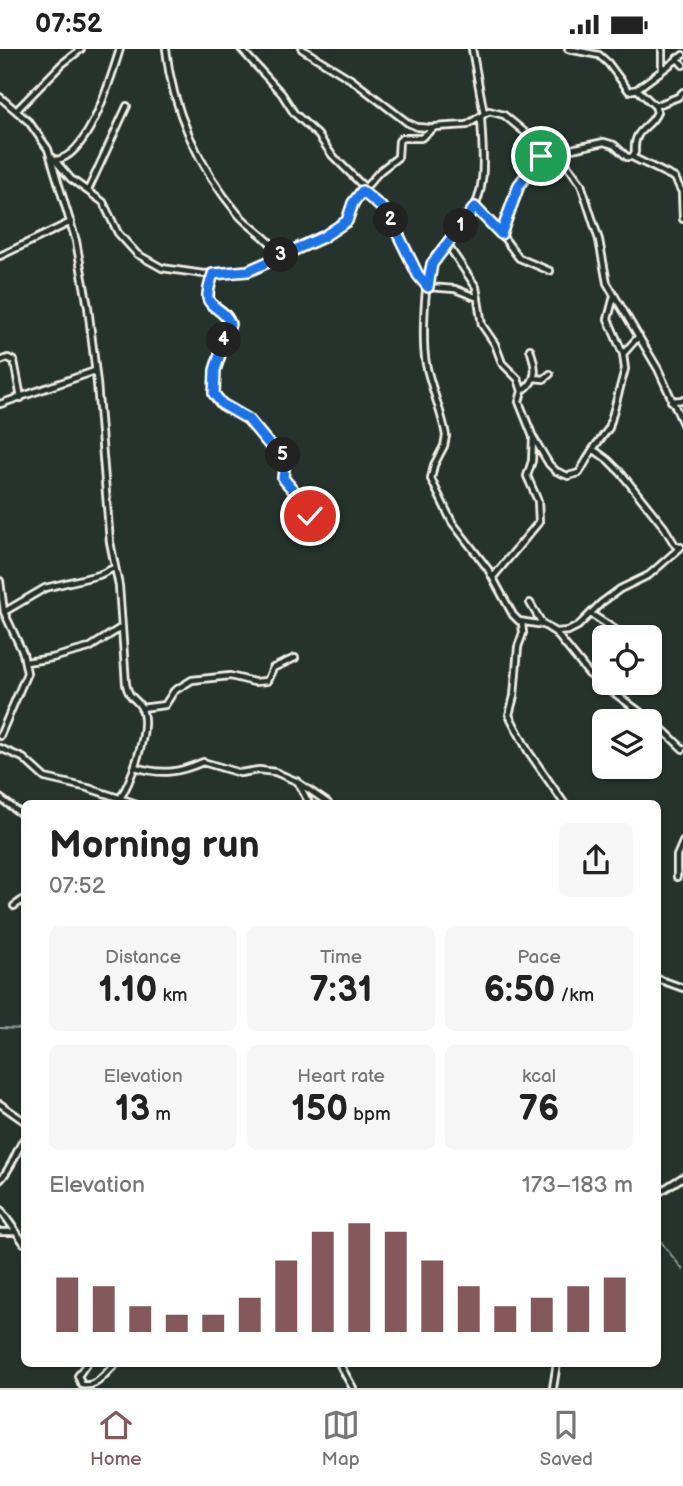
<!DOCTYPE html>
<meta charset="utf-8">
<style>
body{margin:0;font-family:"Balsamiq Sans",sans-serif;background:#f6f6f6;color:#222;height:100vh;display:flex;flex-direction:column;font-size:26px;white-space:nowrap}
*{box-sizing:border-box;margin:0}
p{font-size:23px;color:#767676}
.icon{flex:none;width:38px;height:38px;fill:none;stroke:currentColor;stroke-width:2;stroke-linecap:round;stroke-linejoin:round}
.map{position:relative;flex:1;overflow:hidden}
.side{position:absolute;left:21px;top:751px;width:640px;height:567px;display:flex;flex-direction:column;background:#fff;border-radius:10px;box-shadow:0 2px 5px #0004}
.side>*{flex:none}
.controls{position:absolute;left:592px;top:576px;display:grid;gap:14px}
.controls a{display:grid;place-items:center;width:70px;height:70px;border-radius:10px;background:#fff;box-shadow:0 2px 5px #0004;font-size:35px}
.pin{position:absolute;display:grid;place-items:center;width:60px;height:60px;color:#fff;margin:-30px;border:4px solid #fff;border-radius:50%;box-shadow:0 2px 7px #0007}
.km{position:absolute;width:35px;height:35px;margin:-18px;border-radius:50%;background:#222;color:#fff;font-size:19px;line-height:35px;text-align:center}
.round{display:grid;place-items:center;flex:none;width:74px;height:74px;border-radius:10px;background:#f6f6f6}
.summary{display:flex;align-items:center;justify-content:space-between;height:119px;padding:0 28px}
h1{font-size:38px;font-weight:800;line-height:52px}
.figures{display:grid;grid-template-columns:repeat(3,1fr);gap:10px;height:119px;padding:7px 28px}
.figures div{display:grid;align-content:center;border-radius:10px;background:#f6f6f6;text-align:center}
.figures b{font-size:35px;font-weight:800}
.figures small{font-size:19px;font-weight:400}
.figures p{font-size:19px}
.chart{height:196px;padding:14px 28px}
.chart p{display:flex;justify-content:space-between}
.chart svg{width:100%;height:126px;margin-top:7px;stroke:#85585c;stroke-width:6}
.status{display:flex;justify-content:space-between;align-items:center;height:49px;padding:0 35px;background:#fff;direction:ltr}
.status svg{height:19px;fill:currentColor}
.tabs{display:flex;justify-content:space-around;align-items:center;height:98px;border-top:2px solid #e0e0e0;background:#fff;font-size:19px;color:#767676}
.tabs a{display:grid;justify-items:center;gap:4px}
.tabs .selected{color:#85585c}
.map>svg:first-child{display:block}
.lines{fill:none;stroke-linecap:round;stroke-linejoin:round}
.stream{stroke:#8d9f9f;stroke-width:2}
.minor-casing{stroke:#f4f1e8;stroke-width:10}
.minor{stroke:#26332d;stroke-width:4.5}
.route-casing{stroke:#fff;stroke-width:14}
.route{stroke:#1a73e8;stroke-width:9}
</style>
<div class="status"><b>07:52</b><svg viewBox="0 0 49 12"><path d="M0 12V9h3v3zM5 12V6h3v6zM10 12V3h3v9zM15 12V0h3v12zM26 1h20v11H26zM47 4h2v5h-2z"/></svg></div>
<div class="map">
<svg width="683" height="1339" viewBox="0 0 683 1339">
<rect width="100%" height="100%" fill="#26332d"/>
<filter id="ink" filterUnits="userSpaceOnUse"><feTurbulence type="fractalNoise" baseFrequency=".0143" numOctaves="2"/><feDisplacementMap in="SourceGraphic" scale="14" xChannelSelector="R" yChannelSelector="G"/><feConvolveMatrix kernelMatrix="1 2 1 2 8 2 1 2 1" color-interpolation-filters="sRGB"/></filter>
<g filter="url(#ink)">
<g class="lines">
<path class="stream" d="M0 979 24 980
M658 1189 683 1221"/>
<defs>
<path id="minor" d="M166 0C172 60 199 119 238 165 251 180 270 189 280 206
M241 0 282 45 294 64 318 86 332 106 365 139
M302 0 352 31 408 74 417 78 430 79
M472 0 484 65
M568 0 599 6 608 14 629 42 637 40 683 6
M677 9 683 16
M662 21V0
M0 48 29 73 48 100 76 192 88 258 97 334 110 493 119 537 126 635C129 650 135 648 141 658 152 679 130 736 117 754
M655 57 678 48 683 43
M16 62 62 15 81 0
M481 68C482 99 489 141 469 167 458 182 435 202 430 219 424 240 422 294 426 315 431 339 442 363 446 387L444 397 434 416 431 430 452 473 488 520 513 566 519 572 544 576 555 583 589 625 660 678 683 700
M558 103 604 93 614 96 627 108H632L635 103C633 78 651 80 657 63L655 57 637 40
M52 108 71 130 103 153 118 184 137 205 162 219 204 225 248 222 323 188 347 171 357 148 380 122 398 108 399 92 402 89H421L435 78 467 76 489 62 504 66 539 95 557 102 581 135 599 191 607 234 658 320 683 375
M632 108 675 129 682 143 683 170
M56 111C89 107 111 28 120 0
M88 141 127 57
M362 142 387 163 418 226 428 238 455 240 478 249
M475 158 501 185 519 209 550 222
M501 185 519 136 546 99
M447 195 476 238 482 276 495 295 502 314 518 330 522 342 519 353 533 388 549 415 556 422 568 427 579 424 593 400 609 379 625 320 623 305 608 270 614 247
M0 207 71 173
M213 225C202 271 223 247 230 275L215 322 214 345 222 355 248 371 269 394 283 405 285 410 283 429 299 448 300 460 310 467
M623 305 639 287
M0 312 8 309 14 312 21 349
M534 329 544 330 550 325
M522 342C539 331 536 318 530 300
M671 352 683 351
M0 355 95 322
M593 400 608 411 621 424 664 478 675 496 679 498
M493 528 539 473 538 452 527 427 532 412 533 389
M0 532 4 563 23 604 27 624 0 687
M530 554 543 576
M4 563 45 539 99 526 114 519
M591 565 617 582 620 586 618 588
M522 574 523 584 518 598 514 647 509 666 528 702 564 754
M556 583 568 582 578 577 601 554 620 540 649 526 681 498
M26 613 52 609 89 599 122 578
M611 641 617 634
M141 659 165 656 174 642 192 631 230 627 254 633 267 632 273 619 295 609
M0 699 23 709 45 729 88 739 134 754
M135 718C162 726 178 724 203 713L240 724 259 721 275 723 296 732 328 754
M297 732 309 754
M0 749 24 767
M677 828V807L683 793
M14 857 24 850
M658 930 683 939
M0 1055 24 1072
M0 1131C12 1119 15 1104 24 1090
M658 1144 683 1128
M0 1160 24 1194
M0 1183H15
M87 1314 78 1327 82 1336C98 1339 105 1323 117 1314
M339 1314 353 1339
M553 1339 557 1314"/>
</defs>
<use href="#minor" class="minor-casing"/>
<use href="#minor" class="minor"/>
</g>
</g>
<g class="lines" filter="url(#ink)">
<defs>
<path id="route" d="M310 467 300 460 299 448 283 429 285 411 283 405 268 394 248 370 222 355 214 345 215 321 230 275C226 261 210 259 208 249 207 242 211 232 213 225L248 222 323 188 347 172 353 154 362 142 387 163 418 226 428 238 432 215 475 158 501 185 519 136 541 107"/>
</defs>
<use href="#route" class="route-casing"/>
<use href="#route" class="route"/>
</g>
</svg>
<div class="controls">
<a><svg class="icon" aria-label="locate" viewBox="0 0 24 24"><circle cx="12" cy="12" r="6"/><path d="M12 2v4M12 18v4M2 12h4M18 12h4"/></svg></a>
<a><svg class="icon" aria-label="layers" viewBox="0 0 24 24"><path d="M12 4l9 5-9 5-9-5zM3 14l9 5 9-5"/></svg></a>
</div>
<div class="pin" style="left:541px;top:107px;background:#1e9e55"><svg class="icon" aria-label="arrive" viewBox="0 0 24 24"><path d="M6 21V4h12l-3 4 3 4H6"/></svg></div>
<div class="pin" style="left:310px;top:467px;background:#d93025"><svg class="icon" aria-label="check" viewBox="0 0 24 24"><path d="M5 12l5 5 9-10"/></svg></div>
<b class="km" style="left:461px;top:177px">1</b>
<b class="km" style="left:391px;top:171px">2</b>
<b class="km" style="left:281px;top:206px">3</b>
<b class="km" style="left:224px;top:291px">4</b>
<b class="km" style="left:283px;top:406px">5</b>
<section class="side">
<div class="summary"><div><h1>Morning run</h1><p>07:52</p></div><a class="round"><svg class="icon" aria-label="share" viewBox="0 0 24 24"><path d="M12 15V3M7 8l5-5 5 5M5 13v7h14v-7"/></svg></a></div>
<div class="figures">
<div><p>Distance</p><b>1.10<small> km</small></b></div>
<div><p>Time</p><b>7:31</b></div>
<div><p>Pace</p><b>6:50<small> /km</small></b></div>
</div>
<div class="figures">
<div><p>Elevation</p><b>13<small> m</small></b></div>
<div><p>Heart rate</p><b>150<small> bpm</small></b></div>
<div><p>kcal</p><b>76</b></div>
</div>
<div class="chart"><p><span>Elevation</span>173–183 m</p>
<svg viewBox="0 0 160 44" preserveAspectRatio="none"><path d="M5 44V25M15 44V28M25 44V35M35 44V38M45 44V38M55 44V32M65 44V19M75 44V9M85 44V6M95 44V9M105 44V19M115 44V28M125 44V35M135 44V32M145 44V28M155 44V25"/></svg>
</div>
</section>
</div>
<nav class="tabs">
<a class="selected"><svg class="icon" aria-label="home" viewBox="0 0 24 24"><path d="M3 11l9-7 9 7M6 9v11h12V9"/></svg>Home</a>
<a><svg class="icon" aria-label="map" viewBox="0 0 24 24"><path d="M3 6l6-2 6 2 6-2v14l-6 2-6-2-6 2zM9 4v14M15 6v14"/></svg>Map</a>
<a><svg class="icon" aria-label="saved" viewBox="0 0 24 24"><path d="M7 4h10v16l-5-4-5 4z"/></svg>Saved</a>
</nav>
